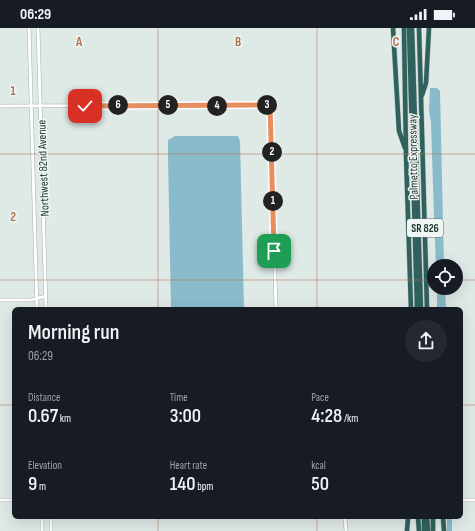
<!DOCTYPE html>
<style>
body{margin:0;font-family:"Sofia Sans Condensed",sans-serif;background:#242831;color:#f1f3f6;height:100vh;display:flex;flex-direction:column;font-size:15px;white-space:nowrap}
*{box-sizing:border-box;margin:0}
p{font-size:13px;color:#9ea1a6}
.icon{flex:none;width:22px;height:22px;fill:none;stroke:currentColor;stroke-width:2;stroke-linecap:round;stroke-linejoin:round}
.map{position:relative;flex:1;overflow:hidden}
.sheet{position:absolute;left:12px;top:279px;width:451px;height:212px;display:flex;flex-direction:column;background:#171b24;border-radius:6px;box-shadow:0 4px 16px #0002}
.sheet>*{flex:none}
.buttons{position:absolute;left:427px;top:231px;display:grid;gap:8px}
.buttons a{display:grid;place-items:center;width:36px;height:36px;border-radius:50%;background:#171b24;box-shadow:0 4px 16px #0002;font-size:20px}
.pin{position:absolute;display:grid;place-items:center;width:34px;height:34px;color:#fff;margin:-17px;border-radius:8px;box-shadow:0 2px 6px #0006}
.km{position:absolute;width:20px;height:20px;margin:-10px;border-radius:50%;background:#222;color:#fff;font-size:11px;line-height:20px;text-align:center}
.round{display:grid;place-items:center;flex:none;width:42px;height:42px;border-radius:21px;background:#242831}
.overview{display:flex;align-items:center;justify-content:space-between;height:68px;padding:0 16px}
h1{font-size:22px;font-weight:600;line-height:30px}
.stats{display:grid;grid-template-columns:repeat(3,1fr);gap:6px;height:68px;padding:4px 16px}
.stats div{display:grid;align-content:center}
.stats b{font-size:20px;font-weight:600}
.stats small{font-size:11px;font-weight:400}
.stats p{font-size:11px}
.status{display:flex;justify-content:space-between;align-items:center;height:28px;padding:0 20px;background:#171b24;direction:ltr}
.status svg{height:11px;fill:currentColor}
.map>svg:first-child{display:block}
.water{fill:#8abbcb}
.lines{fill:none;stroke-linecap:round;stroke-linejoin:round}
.minor-casing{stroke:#a3b0ad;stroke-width:4}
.highway-casing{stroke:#bdc3c2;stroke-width:5.5}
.minor{stroke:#fff;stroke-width:3}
.highway{stroke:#2f625d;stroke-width:4.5}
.route-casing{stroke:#fff;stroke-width:8}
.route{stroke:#e88d5f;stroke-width:5}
.grid{fill:none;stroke:#ad7452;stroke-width:1;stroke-opacity:0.55}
.labels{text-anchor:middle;stroke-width:3;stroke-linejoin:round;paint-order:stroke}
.shield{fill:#eff6f4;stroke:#60716e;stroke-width:1}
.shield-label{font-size:11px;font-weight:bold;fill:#223834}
.street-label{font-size:12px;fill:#223834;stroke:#eff6f4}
.grid-label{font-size:13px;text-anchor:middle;font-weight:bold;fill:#ad7452;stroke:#eff6f4;stroke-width:3;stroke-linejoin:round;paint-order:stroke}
</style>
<div class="status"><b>06:29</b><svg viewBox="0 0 49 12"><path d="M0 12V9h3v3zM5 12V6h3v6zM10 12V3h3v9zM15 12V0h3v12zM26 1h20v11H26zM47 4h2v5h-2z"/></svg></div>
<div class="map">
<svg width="475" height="503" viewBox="0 0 475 503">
<rect width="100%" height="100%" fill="#dfe9e6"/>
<path class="water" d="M430 60H437L440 63 444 238H436L434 189 431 95 429 83Z
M175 108H238L240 113 244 281H171L168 131V112Z
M437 260H445L446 281H437Z
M447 489H452V503H447Z"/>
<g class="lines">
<defs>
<path id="minor" d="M29 0 37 281
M38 0 46 281
M0 78 270 77 276 281
M0 272H31L46 268
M0 472H14
M461 472H475
M42 489V503
M51 489V503
M345 489 346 503"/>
<path id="highway" d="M393 0 399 103 405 120
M404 0 406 126 411 281
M409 0 417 281
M412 0 421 281
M419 0 427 281
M422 67 426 55 429 0
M418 489 419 503
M424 489V503
M427 489 428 503
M433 489V503
M443 489 444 503
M407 503 408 489"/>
</defs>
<use href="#minor" class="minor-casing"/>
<use href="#highway" class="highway-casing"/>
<use href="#minor" class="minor"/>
<use href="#highway" class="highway"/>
</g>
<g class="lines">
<defs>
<path id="route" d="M85 78 270 77 274 223"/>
</defs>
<use href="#route" class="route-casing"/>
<use href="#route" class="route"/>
</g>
<path class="grid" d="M158 0V281M317 0V281M0 126H475M0 252H434M456 252H475M0 377H14M461 377H475M158 489V503M317 489V503"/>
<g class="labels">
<rect class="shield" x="407" y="191" width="36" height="18" rx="3"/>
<g class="shield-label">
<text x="425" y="204">SR 826</text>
</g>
<g class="street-label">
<text transform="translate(413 129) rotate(-91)" y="4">Palmetto Expressway</text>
<text transform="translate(43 140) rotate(-92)" y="4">Northwest 82nd Avenue</text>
</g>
</g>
<g class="grid-label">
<text x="79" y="18">A</text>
<text x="238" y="18">B</text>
<text x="396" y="18">C</text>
<text x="13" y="67">1</text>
<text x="13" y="193">2</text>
</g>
</svg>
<div class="buttons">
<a><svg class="icon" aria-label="locate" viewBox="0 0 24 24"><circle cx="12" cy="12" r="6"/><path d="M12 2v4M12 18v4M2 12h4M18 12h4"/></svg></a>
</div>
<div class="pin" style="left:274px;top:223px;background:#1e9e55"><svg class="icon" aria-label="arrive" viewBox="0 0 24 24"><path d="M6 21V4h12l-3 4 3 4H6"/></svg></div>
<div class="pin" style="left:85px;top:78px;background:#d93025"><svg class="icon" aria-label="check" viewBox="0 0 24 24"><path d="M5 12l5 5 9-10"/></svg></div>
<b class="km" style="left:273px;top:173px">1</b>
<b class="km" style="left:272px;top:124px">2</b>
<b class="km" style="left:267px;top:77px">3</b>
<b class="km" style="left:217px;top:78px">4</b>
<b class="km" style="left:168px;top:77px">5</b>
<b class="km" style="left:118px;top:77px">6</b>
<section class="sheet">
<div class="overview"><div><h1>Morning run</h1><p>06:29</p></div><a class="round"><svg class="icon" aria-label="share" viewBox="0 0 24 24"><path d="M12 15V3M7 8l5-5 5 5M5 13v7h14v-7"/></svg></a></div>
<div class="stats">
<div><p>Distance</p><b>0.67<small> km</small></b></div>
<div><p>Time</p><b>3:00</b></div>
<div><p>Pace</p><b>4:28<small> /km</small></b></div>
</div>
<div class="stats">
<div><p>Elevation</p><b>9<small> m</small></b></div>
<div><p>Heart rate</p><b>140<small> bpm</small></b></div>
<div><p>kcal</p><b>50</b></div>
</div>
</section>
</div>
